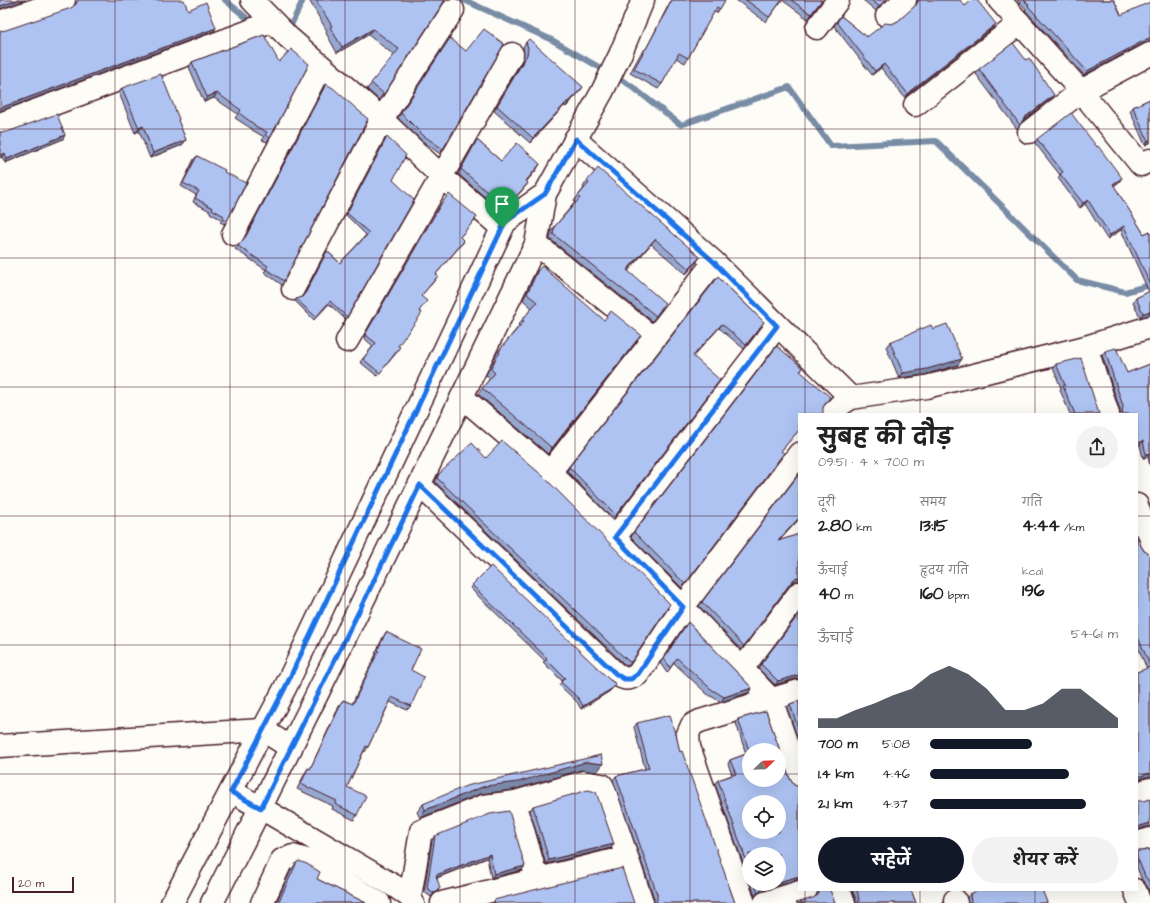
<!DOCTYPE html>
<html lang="hi">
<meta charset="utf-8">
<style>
body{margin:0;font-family:"Architects Daughter","Playpen Sans Deva",sans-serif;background:#f2f2f2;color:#222;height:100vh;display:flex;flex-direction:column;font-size:15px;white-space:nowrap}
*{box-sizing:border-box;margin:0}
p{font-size:13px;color:#767676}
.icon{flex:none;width:22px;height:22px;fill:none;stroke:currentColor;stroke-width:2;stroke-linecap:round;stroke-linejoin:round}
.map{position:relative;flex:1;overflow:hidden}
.sheet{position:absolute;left:798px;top:413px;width:340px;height:478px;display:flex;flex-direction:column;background:#fff;border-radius:0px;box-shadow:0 4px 16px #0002}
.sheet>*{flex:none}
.needle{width:26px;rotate:67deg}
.tools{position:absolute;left:742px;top:743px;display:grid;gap:8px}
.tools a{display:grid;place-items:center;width:44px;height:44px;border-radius:50%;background:#fff;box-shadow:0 4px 16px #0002;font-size:20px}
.scale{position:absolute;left:12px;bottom:10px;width:62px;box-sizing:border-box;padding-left:4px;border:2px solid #4a1f2b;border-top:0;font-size:11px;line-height:14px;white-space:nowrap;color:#4a1f2b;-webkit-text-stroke:3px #fdfcf7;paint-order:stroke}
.pin{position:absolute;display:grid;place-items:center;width:34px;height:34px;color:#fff;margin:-41px -17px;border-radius:50% 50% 50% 0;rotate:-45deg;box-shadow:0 0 4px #0007}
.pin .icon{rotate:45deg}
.round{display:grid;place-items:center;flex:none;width:42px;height:42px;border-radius:21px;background:#f2f2f2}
.summary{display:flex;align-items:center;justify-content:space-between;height:68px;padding:0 20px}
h1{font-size:22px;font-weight:700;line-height:30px}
.figures{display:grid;grid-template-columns:repeat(3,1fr);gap:6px;height:68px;padding:4px 20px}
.figures div{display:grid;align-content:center}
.figures b{font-size:17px;font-weight:700}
.figures small{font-size:11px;font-weight:400}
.figures p{font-size:11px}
.chart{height:112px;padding:8px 20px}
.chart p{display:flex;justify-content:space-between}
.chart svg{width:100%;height:72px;margin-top:4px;fill:#111827;opacity:.7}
.action{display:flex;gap:8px;margin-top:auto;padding:8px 20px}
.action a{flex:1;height:46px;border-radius:24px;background:#111827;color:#fff;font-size:16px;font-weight:700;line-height:46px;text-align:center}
.action a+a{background:#f2f2f2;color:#222}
ul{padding:0 20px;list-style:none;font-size:13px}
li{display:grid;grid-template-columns:64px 48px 1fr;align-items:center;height:30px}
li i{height:10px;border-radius:5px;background:#111827}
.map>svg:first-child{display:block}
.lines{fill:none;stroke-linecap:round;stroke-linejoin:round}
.stream{stroke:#788ca5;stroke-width:6}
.street-casing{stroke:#4a1f2b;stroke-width:25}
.secondary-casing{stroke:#4a1f2b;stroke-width:25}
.street{stroke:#fdfcf7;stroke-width:22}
.secondary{stroke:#fdfcf7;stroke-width:22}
.wall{fill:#96a8d0;stroke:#4a1f2b;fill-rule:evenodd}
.shaded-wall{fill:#7a88a9;stroke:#4a1f2b}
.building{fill:#aec3f2;stroke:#4a1f2b;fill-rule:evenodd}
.route-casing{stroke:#fff;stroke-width:8}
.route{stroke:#1a73e8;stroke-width:5}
.grid{fill:none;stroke:#4a1f2b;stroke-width:1;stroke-opacity:0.55}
</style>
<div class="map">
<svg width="1150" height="903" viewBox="0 0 1150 903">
<rect width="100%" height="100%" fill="#fdfcf7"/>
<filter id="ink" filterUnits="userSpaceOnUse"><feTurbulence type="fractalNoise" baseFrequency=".025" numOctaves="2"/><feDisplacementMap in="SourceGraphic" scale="8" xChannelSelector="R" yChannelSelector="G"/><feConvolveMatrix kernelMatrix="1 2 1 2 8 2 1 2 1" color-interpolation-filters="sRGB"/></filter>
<g filter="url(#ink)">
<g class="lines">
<path class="stream" d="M225 0 254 24
M464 0 552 40 630 85 681 125 789 87 831 146 936 141 1077 280 1125 292 1150 285
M285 29 291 25 303 0"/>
<defs>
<path id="street" d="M252 0 288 37 374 112 441 176 502 228
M999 0 1081 91 1141 165 1150 160
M887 16 905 0
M0 22 64 0
M817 28 838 0
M915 105 1020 23
M0 124 247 32 272 21
M1029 132 1081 91 1150 54
M575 139 714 262 851 398
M233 234 321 66
M536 244 654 339
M293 289 382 119 453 10
M347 341 512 54
M1086 347 1108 414
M462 397 550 472 683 607 771 699 799 779
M832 414 840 405 851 398 926 387 1086 347 1150 327
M550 472 714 262
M420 485 616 674C625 680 629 680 638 674L683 607 799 454
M1137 505 1150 546
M615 537 777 326
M742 669 799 593
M0 746 263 730 291 748
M231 791 261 808 396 887 410 897 413 903
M1137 793 1150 789
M515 802 537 879
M1137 843 1150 839
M839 890 844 903
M1135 890 1140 903
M410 897 421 831 484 806 515 802 584 782 602 785 604 789 642 902
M955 900 956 903
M262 903 282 860 293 856 307 860 379 903
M442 903 627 857
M744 903 689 747 688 734 692 725 700 721 799 691
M765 903 806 890"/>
<path id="secondary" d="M172 903 285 688 505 222 545 194
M212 903C324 685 429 464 536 244L545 194 602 92 620 55 643 0"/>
</defs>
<use href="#street" class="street-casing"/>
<use href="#secondary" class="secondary-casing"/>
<use href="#street" class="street"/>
<use href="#secondary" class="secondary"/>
</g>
<path class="wall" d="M311 0H445L379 100 367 89 394 55 368 35 337 53 326 33 327 31 310 2Z
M671 0H725L717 13 714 12 688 58 685 63 676 58 662 84 658 89 630 73 641 53 645 49H646Z
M736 0H822L808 19 782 0 766 22Z
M863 0H887L876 11Z
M917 0H960L965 6 993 28 907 95 905 98 881 68 872 75 834 26 841 16 867 37 898 21 916 6 917 4Z
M1017 0H1114L1121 15 1144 43 1084 75 1025 10 1026 9Z
M264 35 270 138 267 142 262 140 264 137 252 130V129L235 118 238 114 214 98 204 102 189 67 192 62Z
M450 38 443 149 440 154 421 140 398 118Z
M526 42 583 87 579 92 566 107 564 106 530 143 494 111 523 60 524 54 523 47Z
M979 69 1054 95 1051 99 1022 122 1017 129 976 74Z
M326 84 284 281 282 285 264 272 266 270 235 249 245 238 324 88Z
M122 88 179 119 178 121 186 140 182 145 150 158 139 131 135 133 119 93Z
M1150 99V143L1145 145 1130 111 1133 107Z
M0 132 63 139 5 163 2 157Z
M387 137 393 180 347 317 345 319 329 304 314 320 295 301 296 299 302 297 305 293 327 251 340 263 366 235 346 215Z
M1037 139 1119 182 1114 186 1144 234 1150 231V315L1140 317 1133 302 1136 298 1149 292 1121 230 1107 239 1085 204 1080 208 1058 178 1060 175 1035 143Z
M477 140 501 161 537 169 526 181 528 183 525 187 512 202 500 210 458 174Z
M197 156 224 172 227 221 224 224 220 222 222 220 210 213V211L193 202 196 195 181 186 194 159Z
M587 181 700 257 686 274 651 244 628 271 662 309 652 321 550 239 551 232 555 226 575 202 574 201 584 188 583 187Z
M441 204 477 217 460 237 464 241 462 244 436 274V279L421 296 419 311 398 346V351L377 376 360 362 373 346 365 339 364 337Z
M538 270 604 320 636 341 548 454 478 394 490 378 486 375 492 363 496 358 495 357 497 353 501 348 519 326 518 325 522 320 532 308 523 300 534 276Z
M718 277 764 322 744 349 719 328 693 356 717 383 613 519 567 471Z
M933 329 958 365 924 375 899 378 886 347 890 342Z
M1105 351 1127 373 1150 364V466L1148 457 1143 458 1140 445 1137 414H1120V410L1102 355Z
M1056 364 1099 414H1070L1060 390 1061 388 1053 368Z
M803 368 800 372 799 430 781 451 682 588 631 537 634 532Z
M439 474 632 661 629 665 627 666 624 664 435 482Z
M799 474V519L779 541 799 534V581H794L789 585 741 650 699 606Z
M1137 534 1141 546 1150 559V777H1146L1137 780V672L1147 669 1137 645Z
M472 585 616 684 614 687 610 691 581 709 577 702 559 685 562 681 543 662 545 661 470 588Z
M799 614 795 679 775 685 758 668Z
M688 622 752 688 748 693 721 702 707 694 674 663 667 673 660 663Z
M386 632 411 670V706L407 710 390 702 368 747 365 752 364 751 347 787 357 815 354 820 332 809 333 806 297 789 305 773 308 768 310 769 340 704 343 700 352 704 376 654H375L383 637Z
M799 701V742L787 708 790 704Z
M766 711 790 779 794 785 799 787V879L761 891 755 896 751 884H779V854H749V880L715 784 718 780 732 775 728 764 730 760 746 754 736 723 738 719ZM749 750H779V780H749ZM749 802H779V832H749Z
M637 723 675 734 680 752 735 903H654V898L613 780 616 776 645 769 634 727Z
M601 755 597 772 581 770 512 790 480 794 420 818 417 812 423 804Z
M533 806 614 844 611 848 546 864 530 811Z
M435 836 525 866 522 870 491 878 487 858 437 878V892L431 897 424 892 432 840Z
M1150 849V894L1147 886 1142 880 1137 868V851H1143Z
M297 862 317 879 366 903H276L291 870Z
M852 890H911L916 903H856V899Z
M970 894 1047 902V903H968L967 898Z"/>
<path class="shaded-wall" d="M18 0H26L0 9V6Z
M886 0H887L876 11 879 6Z
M996 24 993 28 907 95 905 98 910 91Z
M216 28 214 31 0 111V108Z
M373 29 368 35 337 53 342 47Z
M1150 38V42L1144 43 1084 75 1087 71 1147 39Z
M884 64 881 68 872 75 875 71Z
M583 87 579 92 566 107 569 102Z
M217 93 214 98 204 102 207 97Z
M1054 95 1051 99 1021 122 1024 118Z
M568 101 564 106 530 143 533 138Z
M143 126 139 131 135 133 139 128Z
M65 135 63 139 5 163 7 159Z
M186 140 182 145 150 158 153 153Z
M1150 140V143L1145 145 1148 141Z
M5 153 2 157 0 158V155Z
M540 164 537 169 523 186 526 181Z
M1122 178 1119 182 1110 188 1113 184Z
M528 183 512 202 500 210 503 206Z
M1088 200 1085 204 1080 208 1083 203Z
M1124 226 1121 230 1107 239 1110 235Z
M655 239 651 244 624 276 627 270Z
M700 257 696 263 686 274 689 269Z
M1150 312V315L1140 317 1143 313Z
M722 324 719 328 690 360 693 356Z
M641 335 636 341 548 454 552 448Z
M962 359 958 365 924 375 899 378 903 373Z
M1143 441 1140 445 1137 446V443Z
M1150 453 1148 457 1143 458 1146 454Z
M799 518V519L775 545 778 541Z
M797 577H799V581H794L789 585 741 650 792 581Z
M799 675V679H795L775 685 778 681Z
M616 684 610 691 581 709 583 706Z
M752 688 748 693 721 702 724 697Z
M586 762 603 764 597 772 581 770 512 790 480 794 420 818 425 810 485 786Z
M1150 773V777H1146L1137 780V777Z
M1150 823V827H1146L1137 830V827Z
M614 844 611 848 546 864 549 860Z
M490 854 487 858 433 879 436 875Z
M525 866 522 870 491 878 494 874Z
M799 876V879L761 891 755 896 758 892 764 887 774 884H779V882Z
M440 888 437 892 431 897 434 893Z"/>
<path class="building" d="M0 0H18L0 6Z
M78 0H184L188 10 206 2 216 28 0 108V31L6 30 71 8 76 4Z
M316 0H445L384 94 371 83 399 49 373 29 342 47 330 27 332 26Z
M672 0H725L720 9 717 7 688 58 679 53 662 84 634 69 645 49H646Z
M746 0H782L769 17Z
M791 0H822L811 14Z
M871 0H886L879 6Z
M919 0H960L965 6 972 0H977L996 24 910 91 908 94 884 64 875 71 837 22 841 16 867 37 885 23 892 24 898 21 916 5Z
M1024 0H1114L1121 15 1150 2V38L1147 39 1087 71 1028 6 1029 5Z
M484 29 504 44 443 149 424 136 401 113 450 38 466 51Z
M264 35 279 62 291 49 309 64 270 138 265 135 267 132 255 126V125L239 113 241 110 217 93 207 97 192 62Z
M529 39 583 87 569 102 568 101 533 138 497 106 527 55 528 48 526 42Z
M1013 43 1026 60 1029 58 1054 95 1024 118 1020 125 979 69Z
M161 74 179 119 178 120 186 140 153 153 143 126 139 128 122 88Z
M326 84 333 88 368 119 284 281 266 269 268 266 238 246 246 236Z
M1150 99V140L1148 141 1133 107Z
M1071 113 1097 147 1098 146 1122 178 1113 184 1144 234 1150 231V284L1124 226 1110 235 1088 200 1083 203 1060 174 1063 172 1037 139Z
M57 114 65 135 7 159 5 153 0 155V132H7Z
M387 137 406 155 393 180 414 200 347 317 330 301 316 317 296 299 302 297 306 292 327 251 340 263 369 233 347 213Z
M477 140 501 161 517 143 540 164 526 181 528 183 515 198 503 206 461 169Z
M197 156 225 170 224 172 246 183 227 221 223 219 224 216 212 209 213 208 195 198 199 191 183 183Z
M598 168 700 257 689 269 655 239 627 270 665 303 656 316 553 234 555 226 580 198 578 196 589 183 587 181Z
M449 194 477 217 460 237 464 241 436 274 438 276 421 296 427 301 419 311 422 313 398 346 400 347 380 373 363 359 376 343 367 336 366 333 441 204Z
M542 266 604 320 611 311 641 335 552 448 482 388 495 373 491 369 496 358 500 353 499 352 501 348 524 321 522 320 537 302 527 294 538 270Z
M718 277 764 322 746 345 722 324 693 356 720 380 616 515 569 467Z
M1150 291V312L1143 313 1136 298Z
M947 324 962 359 927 369 903 373 890 342 931 325 933 329Z
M777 346 803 368 800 371 830 397 823 407V414H799V430L781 451 784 453 685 584 634 532Z
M1116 348 1127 373 1150 364V453L1146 454 1143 441 1137 443V414H1122L1123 406 1105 351Z
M1081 358 1099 414H1075L1063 386 1065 385 1056 364Z
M502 441 544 477 670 604 632 661 630 662 627 660 437 478 439 474 472 443 486 458Z
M799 474V518L778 541 799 534V577H797L792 581 744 646 702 602Z
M1137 534 1141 546 1144 551 1148 553 1150 559V665L1137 635Z
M491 566 610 680 616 684 613 688 583 706 579 699 561 682 565 678 546 659 547 658 472 585Z
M799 614V675L778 681 761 664Z
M688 622 752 688 724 697 711 689 677 658 670 668 664 658Z
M386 632 421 649 411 670 424 677 411 706 392 697 368 747 366 746 347 787 366 796 357 815 335 804 337 801 301 784 308 768 310 769 343 700 353 704 379 650 378 649Z
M1150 667V773L1137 777V672Z
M799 701V730L790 704Z
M766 711 790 779 794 785 799 787V876L779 882V854H749V868L718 780 736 774 730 760 749 753V780H779V750H749L738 719ZM749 802H779V832H749Z
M670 715 675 734H676L680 752 682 751 735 903H656L657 900V894L616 776 649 768 637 723Z
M601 755 603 764 586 762 518 782 485 786 425 810 423 804 466 786Z
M588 790 596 792 614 844 549 860 533 806Z
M1150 799V823L1137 827V801H1143Z
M509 811 525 866 494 874 490 854 436 875 440 888 434 893 427 888 435 836 490 814Z
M1150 849V883L1145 876 1137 857V851H1143Z
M299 861 307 864 320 872 317 879 366 903H277L279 901 297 862Z
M622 868 634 903H493H495L494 900Z
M755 884H774L764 887 758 892Z
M820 890H830L835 903H796L813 898 818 895Z
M857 890H911L916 903H858L859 901 858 894Z
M979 890H1042L1047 902 1045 903H971L970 894Z"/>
</g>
<g class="lines" filter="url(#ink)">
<defs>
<path id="route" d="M576 139 714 262 777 326 615 537 683 607 638 674 631 679H624L616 674 420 485 367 595 261 808 231 792 285 688 505 222 545 194Z"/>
</defs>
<use href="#route" class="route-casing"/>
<use href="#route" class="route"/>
</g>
<path class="grid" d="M115 0V903M230 0V903M345 0V903M460 0V903M575 0V903M690 0V903M805 0V414M920 0V414M1035 0V414M0 129H1150M0 258H1150M0 387H1150M0 516H799M1137 516H1150M0 645H799M1137 645H1150M0 774H749M779 774H799M1137 774H1150M805 890V903M920 890V903M1035 890V903"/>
</svg>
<div class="tools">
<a><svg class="needle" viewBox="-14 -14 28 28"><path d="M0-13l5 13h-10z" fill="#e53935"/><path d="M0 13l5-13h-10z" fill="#767676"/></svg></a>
<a><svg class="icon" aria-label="locate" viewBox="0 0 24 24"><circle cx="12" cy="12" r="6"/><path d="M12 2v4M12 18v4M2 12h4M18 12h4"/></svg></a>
<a><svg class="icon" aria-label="layers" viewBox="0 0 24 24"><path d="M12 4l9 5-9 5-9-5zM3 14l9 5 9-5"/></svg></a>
</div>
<div class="scale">20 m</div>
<div class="pin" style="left:502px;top:228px;background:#1e9e55"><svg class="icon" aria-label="arrive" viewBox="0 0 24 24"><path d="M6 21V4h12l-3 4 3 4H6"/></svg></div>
<section class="sheet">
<div class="summary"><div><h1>सुबह की दौड़</h1><p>09:51 · 4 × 700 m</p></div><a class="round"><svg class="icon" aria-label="share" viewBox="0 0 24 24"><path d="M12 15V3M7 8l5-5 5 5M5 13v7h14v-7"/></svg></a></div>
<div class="figures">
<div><p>दूरी</p><b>2.80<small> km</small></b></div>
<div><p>समय</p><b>13:15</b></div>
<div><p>गति</p><b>4:44<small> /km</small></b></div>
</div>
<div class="figures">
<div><p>ऊँचाई</p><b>40<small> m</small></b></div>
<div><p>हृदय गति</p><b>160<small> bpm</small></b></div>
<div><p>kcal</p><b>196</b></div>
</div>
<div class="chart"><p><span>ऊँचाई</span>54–61 m</p>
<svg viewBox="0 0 160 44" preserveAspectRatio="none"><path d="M0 44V38L10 38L20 33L30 29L40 24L50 20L60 11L70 6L80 11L90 20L100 33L110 33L120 29L130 20L140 20L150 29L160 38V44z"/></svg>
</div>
<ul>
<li><b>700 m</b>5:08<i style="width:54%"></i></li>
<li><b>1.4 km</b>4:46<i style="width:74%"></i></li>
<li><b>2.1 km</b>4:37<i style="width:83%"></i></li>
</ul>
<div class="action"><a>सहेजें</a><a>शेयर करें</a></div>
</section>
</div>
